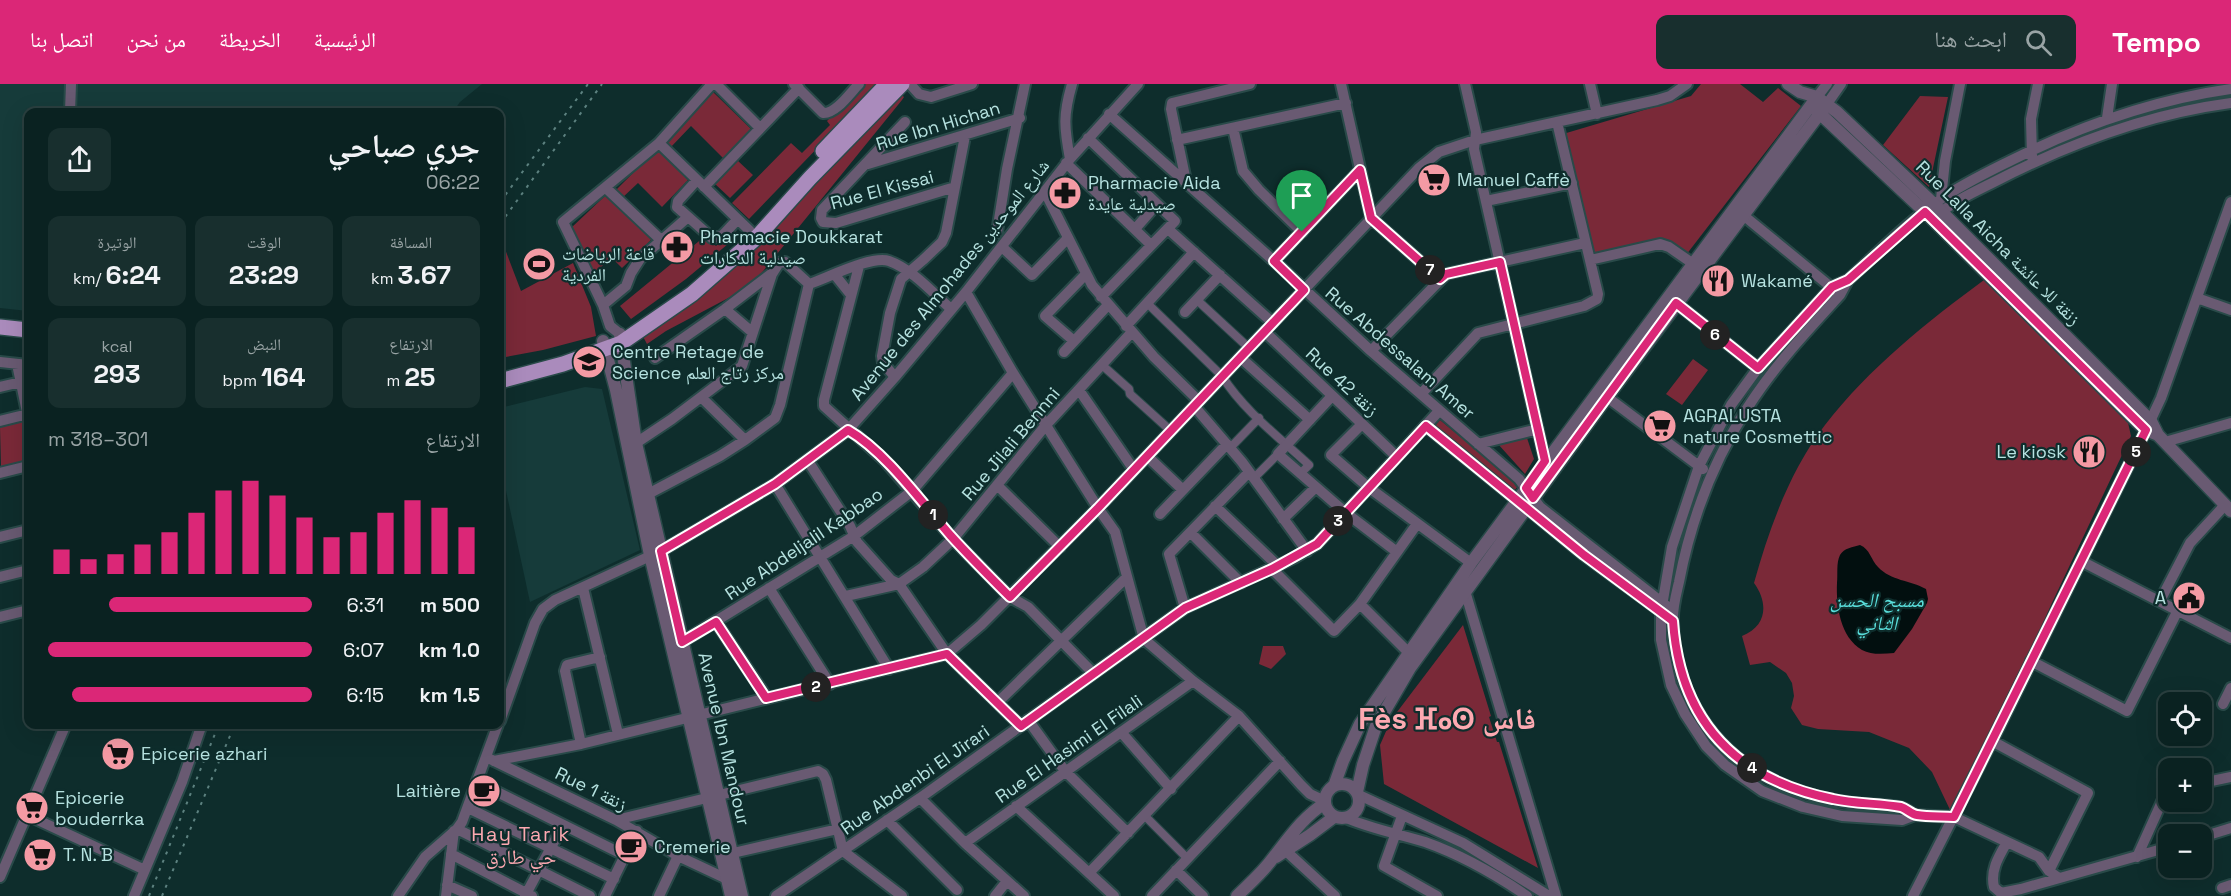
<!DOCTYPE html>
<html lang="ar">
<meta charset="utf-8">
<style>
body{margin:0;font-family:"Space Grotesk","Noto Naskh Arabic","Noto Sans Tifinagh",sans-serif;background:#182f2e;color:#f1f3f6;direction:rtl;height:100vh;display:flex;flex-direction:column;font-size:22px;white-space:nowrap}
*{box-sizing:border-box;margin:0}
p{font-size:20px;color:#99a4a5}
.icon{flex:none;width:33px;height:33px;fill:none;stroke:currentColor;stroke-width:2;stroke-linecap:round;stroke-linejoin:round}
.map{position:relative;flex:1;overflow:hidden;direction:ltr}
.panel{position:absolute;left:24px;top:24px;width:480px;height:621px;display:flex;flex-direction:column;background:#0a2221;border-radius:12px;box-shadow:0 6px 24px #0002,0 0 0 2px #2a3f3f;direction:rtl}
.panel>*{flex:none}
.buttons{position:absolute;left:2158px;top:608px;display:grid;gap:12px}
.buttons a{display:grid;place-items:center;width:54px;height:54px;border-radius:12px;background:#0a2221;box-shadow:0 6px 24px #0002,0 0 0 2px #2a3f3f;font-size:30px}
.pin{position:absolute;display:grid;place-items:center;width:51px;height:51px;color:#fff;margin:-62px -26px;border-radius:50% 50% 50% 0;rotate:-45deg;box-shadow:0 0 6px #0007}
.pin .icon{rotate:45deg}
.km{position:absolute;width:30px;height:30px;margin:-15px;border-radius:50%;background:#222;color:#fff;font-size:16px;line-height:30px;text-align:center}
.round{display:grid;place-items:center;flex:none;width:63px;height:63px;border-radius:12px;background:#182f2e}
.overview{display:flex;align-items:center;justify-content:space-between;height:102px;padding:0 24px}
h1{font-size:33px;font-weight:600;line-height:45px}
.stats{display:grid;grid-template-columns:repeat(3,1fr);gap:9px;height:102px;padding:6px 24px}
.stats div{display:grid;align-content:center;border-radius:12px;background:#182f2e;text-align:center}
.stats b{font-size:26px;font-weight:600}
.stats small{font-size:16px;font-weight:400}
.stats p{font-size:16px}
.chart{height:168px;padding:12px 24px}
.chart p{display:flex;justify-content:space-between}
.chart svg{width:100%;height:108px;margin-top:6px;stroke:#db2777;stroke-width:6}
ul{padding:0 24px;list-style:none;font-size:20px}
li{display:grid;grid-template-columns:96px 72px 1fr;align-items:center;height:45px}
li i{height:15px;border-radius:8px;background:#db2777}
header{display:flex;align-items:center;gap:36px;box-sizing:border-box;height:84px;padding:0 30px;background:#db2777;color:#fff}
header strong{font-size:28px}
nav{display:flex;gap:33px;margin-inline-start:auto;font-size:21px}
.search{width:420px;height:54px;background:#182f2e;display:flex;align-items:center;gap:15px;box-sizing:border-box;padding:0 21px;border-radius:12px;color:#99a4a5;font-size:22px}
.map>svg:first-child{display:block}
.built{fill:#163b3a}
.green{fill:#7a2938}
.water{fill:#020f0f}
.lines{fill:none;stroke-linecap:round;stroke-linejoin:round}
.pedestrian-casing{stroke:#294a49;stroke-width:10}
.minor-casing{stroke:#294a49;stroke-width:14}
.tertiary-casing{stroke:#294a49;stroke-width:15}
.primary-casing{stroke:#294a49;stroke-width:18}
.pedestrian{stroke:#695a72;stroke-width:8}
.minor{stroke:#695a72;stroke-width:10}
.tertiary{stroke:#695a72;stroke-width:12}
.primary{stroke:#aa8bbc;stroke-width:15}
.rail{stroke:#5d8280;stroke-width:2;stroke-dasharray:3 6;stroke-linecap:butt}
.route-casing{stroke:#fff;stroke-width:12}
.route{stroke:#db2777;stroke-width:8}
.labels{text-anchor:middle;stroke-width:4.5;stroke-linejoin:round;paint-order:stroke}
.street-label{font-size:18px;fill:#b6e2e0;stroke:#0e2d2c}
.poi-label{font-size:18px;fill:#b6e2e0;stroke:#0e2d2c;text-anchor:start}
.water-label{font-size:20px;font-style:italic;fill:#59ddda;stroke:#0e2d2c}
.neighbourhood-label{font-size:20px;letter-spacing:1.5px;fill:#fda9b1;stroke:#0e2d2c}
.town-label{font-size:30px;font-weight:bold;fill:#fda9b1;stroke:#0e2d2c}
</style>
<header>
<strong>Tempo</strong>
<div class="search"><svg class="icon" aria-label="search" viewBox="0 0 24 24"><circle cx="10" cy="10" r="6"/><path d="M15 15l6 6"/></svg>ابحث هنا</div>
<nav><a>الرئيسية</a><a>الخريطة</a><a>من نحن</a><a>اتصل بنا</a></nav>
</header>
<div class="map">
<svg width="2231" height="812" viewBox="0 0 2231 812">
<rect width="100%" height="100%" fill="#0e2d2c"/>
<path class="built" d="M0 0H482L460 18 453 28H28V227L0 224Z
M585 303 602 305 640 466 530 518 500 379V324Z"/>
<path class="green" d="M863 0H879L749 135 732 119 791 59 802 69 830 41 827 37Z
M1701 0H1740L1763 18 1778 4 1801 22 1686 171 1667 155 1591 173 1563 50 1691 12Z
M898 7 904 13 902 16 751 202 666 247 647 260 640 247 692 214Z
M713 8 752 46 724 75 691 42 671 63 665 57Z
M1920 12 1948 13 1929 103 1883 61Z
M657 65 688 96 662 123 638 99 621 115 614 108Z
M737 76 753 91 730 114 714 99Z
M606 111 652 155 622 184 611 173 594 190 571 144Z
M735 147 740 150 686 195 631 235 620 222 704 153 716 162Z
M505 165 521 207 573 179 591 223 596 252 543 266 500 274V173Z
M1984 196 2127 334 2131 352 2051 521 2002 631 1952 730 1932 688 1909 664 1869 648 1818 645 1802 641 1791 624 1794 612 1792 599 1786 589 1770 578 1750 581 1742 552C1768 542 1768 518 1754 499 1769 445 1790 386 1825 341 1869 284 1927 238 1984 196Z
M1693 275 1708 286 1682 321 1666 310Z
M26 336 28 346V376L1 383 0 343Z
M1440 336 1519 401 1514 407 1435 342Z
M1527 354 1534 375 1525 390 1498 360Z
M1463 541 1491 632 1489 633 1497 658H1499L1538 784 1384 700 1380 661 1391 636Z
M1263 562H1283L1286 570 1271 585 1259 580Z"/>
<path class="water" d="M1860 461C1870 465 1871 476 1878 483 1891 497 1910 496 1926 505L1928 515 1927 519 1912 545 1894 569C1883 570 1871 571 1862 566 1840 553 1836 521 1837 499 1838 490 1836 479 1840 471 1844 464 1853 463 1860 461Z"/>
<g class="lines">
<defs>
<path id="pedestrian" d="M1197 216 1249 264
M1147 219 1222 292C1244 327 1280 354 1309 381L1301 389
M1102 281 1129 305 1130 310 1171 347
M1230 364 1259 334
M1254 394 1278 370
M1145 732 1187 774"/>
<path id="minor" d="M716 0 760 44
M794 0 823 29C836 30 850 9 859 0
M910 0 919 10 931 13 972 0
M1341 0 1371 134 1440 195
M1465 0 1476 48 1474 65 1545 377
M1590 0 1597 30
M1817 13 1827 0
M1827 20 1841 0
M70 28 71 0
M1109 30 1274 177 1371 267 1519 395 1540 423 1673 527
M2107 34 2112 0
M905 38 822 126 821 134 823 138 836 139 955 103
M1233 44 1243 87 1259 106 1302 148
M1088 54 1175 137 1101 213
M1177 56 1346 19
M659 59 750 147
M2032 73 2031 35 2038 0
M1070 75C1064 43 1063 31 1072 0
M1066 79 1151 161
M868 80 1020 34
M697 96 678 117 677 123 712 154 722 152 737 136
M1186 97 1171 25 1172 19 1250 0
M704 103 799 4
M606 104 661 156
M1045 108 1092 201 1154 273 1199 317
M1941 115 1945 77 1960 0
M1486 117 1572 99
M1743 131 1837 208
M1935 133C1952 118 1974 108 1994 98 2068 60 2148 30 2231 19
M1135 145 1157 120
M1168 145 1273 239
M997 148 1007 85 1025 0
M1002 163 1032 191 1068 154
M1590 176 1660 160 1669 163 1692 179
M1274 177 1360 86
M859 182 824 316V322L884 376 953 455 1010 513 1028 523 1093 589
M835 191 851 211
M1848 196 1840 211C1808 246 1774 282 1748 323 1713 377 1691 435 1679 498 1676 511 1672 525 1673 538 1674 599 1704 654 1755 686 1784 704 1820 715 1853 719 1867 721 1891 720 1903 724 1907 725 1911 729 1915 731
M809 200C827 194 872 171 889 177 912 185 933 209 951 225
M966 208 1013 289 1098 424 1115 448 1144 555 1193 597 1239 632 1301 701 1310 710 1325 717
M2197 214 2231 226
M1676 219 1758 284
M603 221 626 202 631 189 640 175 688 133
M725 225 752 248
M1185 228 1220 191
M1126 242 1194 168
M1265 248 1396 372
M620 250 610 242 603 221 563 138 659 59 712 0
M1074 257 1045 232 1086 190
M1371 267 1446 190 1585 159
M1064 268 1108 221
M655 274 725 225 771 190
M1241 274 1310 336
M0 278 28 281
M17 280 28 333
M895 293 883 279 882 272 890 229 901 195 923 176 942 158 946 149 965 52
M0 303 21 298
M1079 306 1134 386
M1421 310 1478 249 1584 222 1597 215 1598 210 1557 38
M1332 312 1278 370 1346 429 1397 468
M1607 313 1703 385
M702 314 745 356
M1194 322 1242 378 1307 467
M0 337 28 330
M1362 340 1331 371 1368 403 1471 479
M1426 342 1584 471 1666 531
M2165 358 2231 339
M636 359 672 335 742 282 772 190 779 179 785 178 809 200
M1478 360 1538 345
M1147 372 1183 406
M808 377 850 442 857 458 891 496 899 500 947 570 1021 642
M0 389 28 382
M775 400 889 585
M997 401 1060 463
M648 410 720 372 745 356 775 334 780 321 809 200
M1215 422 1278 482
M1160 430 1227 360
M1283 435 1316 403
M1191 449 1241 499
M0 453 28 446
M2081 477 2231 554
M1272 485 1334 547 1360 520 1417 440
M0 493 28 486
M1461 503 1465 507 1556 812
M583 504 618 650
M769 504 830 600
M846 512 899 500 923 483 953 455 1046 341 1132 248
M2160 517 2190 459 2225 421
M1360 520 1408 568
M1185 524 1169 470 1249 388
M0 533 28 526
M716 538 767 614
M682 558 854 452 912 407 1013 289
M2031 577 2127 627 2178 526
M998 618 1127 493
M2223 620 2231 604
M1028 636 1065 687 1128 749
M500 637 535 539 543 525 555 516 661 467 775 400 848 346 895 293 966 208 1070 75 1138 0
M1121 648 1171 705
M1992 657 2088 709 2049 787
M581 660 565 587 567 581 571 580 600 573
M486 673 616 736 678 772 727 795
M494 677 581 660 947 570 981 541 1098 424 1419 84 1439 68 1475 56 1657 16 1670 12 1687 0
M477 698 626 772
M2202 699 2231 693
M1359 711 1463 759 1549 812
M920 714 965 759 1024 812
M1016 722 1114 812
M468 724 614 795
M27 731 145 786
M1402 732 1384 782 1437 812
M1346 734C1372 745 1399 750 1425 758 1462 771 1495 790 1527 812
M616 736 818 687 823 690 826 696 843 767 902 812
M887 736 957 806
M457 745 590 812
M2202 753 2231 744
M2007 758C1999 772 1990 786 1994 803L2001 809 2021 805 2169 763
M965 759 1193 597
M1286 767 1335 812
M733 769 838 745
M451 770 532 812
M2137 773 2164 713 2169 707
M1176 786 1203 812
M1090 788 1239 632
M0 793 66 640
M2059 794 2049 787 2039 773 1954 733 1915 731 1902 736 1842 732 1803 723 1762 707 1725 681 1706 662 1685 630 1671 601 1661 556V528L1672 463 1699 382 1731 321 1758 284 1832 203 1848 196C1878 169 1908 138 1941 115 1963 100 1986 89 2010 77 2080 42 2153 16 2231 5
M447 801 472 812
M2222 804 2231 801
M134 812 182 698 202 640
M398 812 425 773 457 745 462 738 498 640
M446 812 454 747
M525 812 563 741
M605 812 637 747
M659 812 678 772
M776 812 920 714 1185 524 1294 474 1317 460 1327 449 1439 327
M995 812 1007 797
M1152 812 1280 677
M1913 812 1992 657 2146 346 2161 314 2231 118"/>
<path id="tertiary" d="M1788 0 1800 8 1817 13 1837 28 1934 120 2151 337 2158 351 2231 427
M1814 24 1925 128 2134 335 2146 346 2158 351
M620 250 636 359 742 812
M603 257 616 306 650 471 731 812
M1325 717a17 17 0 1 1 34 0a17 17 0 1 1-34 0Z
M1334 702 1343 677 1360 640 1471 479 1817 13
M1357 708 1363 681 1376 642 1410 584 1607 313 1827 20
M1276 773 1310 751 1334 733
M1237 812C1249 800 1263 788 1273 774 1289 754 1303 733 1325 719"/>
<path id="primary" d="M823 67 887 0
M0 243 28 246
M500 297 563 280 621 259 692 210 757 153 810 94 902 0"/>
</defs>
<use href="#pedestrian" class="pedestrian-casing"/>
<use href="#minor" class="minor-casing"/>
<use href="#tertiary" class="tertiary-casing"/>
<use href="#primary" class="primary-casing"/>
<use href="#pedestrian" class="pedestrian"/>
<use href="#minor" class="minor"/>
<use href="#tertiary" class="tertiary"/>
<use href="#primary" class="primary"/>
<path class="rail" d="M500 118 588 0
M500 140 602 0
M149 812 219 640
M162 812 235 640"/>
</g>
<g class="lines">
<defs>
<path id="route" d="M1360 86 1371 134 1440 195 1446 190 1500 178 1545 377 1526 404 1533 414 1676 219 1758 284 1832 203 1848 196 1925 128 2146 346 1954 733C1942 732 1929 733 1917 731 1911 730 1907 725 1901 723 1878 719 1855 720 1833 715 1735 695 1680 637 1673 537L1584 471 1426 342 1317 460 1272 485 1185 524 1021 642 947 570 766 614 716 538 682 558 661 467 775 400 848 346C886 368 922 419 951 452 970 473 990 493 1010 513L1098 424 1304 206 1274 177Z"/>
</defs>
<use href="#route" class="route-casing"/>
<use href="#route" class="route"/>
</g>
<defs>
<symbol id="supermarket-disc" viewBox="-11 -11 22 22"><circle r="9.5" fill="#f49aa4" stroke="#0e2d2c"/><path d="M-6-5.5h2.5l.6 2H6L4.5 2H-2.5L-4.4-4H-6ZM-1.5 3.2a1.3 1.3 0 1 0 .1 0ZM3 3.2a1.3 1.3 0 1 0 .1 0Z" fill="#111"/></symbol>
<symbol id="pharmacy-disc" viewBox="-11 -11 22 22"><circle r="9.5" fill="#f49aa4" stroke="#0e2d2c"/><path d="M-2-6h4v4h4v4h-4v4h-4v-4h-4v-4h4Z" fill="#111"/></symbol>
<symbol id="stadium-disc" viewBox="-11 -11 22 22"><circle r="9.5" fill="#f49aa4" stroke="#0e2d2c"/><path d="M0-5a6.5 5 0 1 0 0 10a6.5 5 0 1 0 0-10ZM-3.5-1.8h7v3.6h-7Z" fill="#111"/></symbol>
<symbol id="restaurant-disc" viewBox="-11 -11 22 22"><circle r="9.5" fill="#f49aa4" stroke="#0e2d2c"/><path d="M-5-6h1v4h1v-4h1v4h1v-4h1v5L-1.5 .5V6h-2V.5L-5-1ZM5-6V6H3V1.5H1.5Q1.5-4 5-6Z" fill="#111"/></symbol>
<symbol id="school-disc" viewBox="-11 -11 22 22"><circle r="9.5" fill="#f49aa4" stroke="#0e2d2c"/><path d="M0-5L7-2L0 1L-7-2ZM-4 1L0 2.5L4 1V4Q0 6-4 4Z" fill="#111"/></symbol>
<symbol id="civic-disc" viewBox="-11 -11 22 22"><circle r="9.5" fill="#f49aa4" stroke="#0e2d2c"/><path d="M-.6-6.5H3V-4.5H.6V-3L4-1V1h2V6H-6V1h2V-1L-.6-3ZM-1.2 2.5V6h2.4V2.5Z" fill="#111"/></symbol>
<symbol id="cafe-disc" viewBox="-11 -11 22 22"><circle r="9.5" fill="#f49aa4" stroke="#0e2d2c"/><path d="M-5.5-4.5H6V0H3Q3 3.5 0 3.5H-2.5Q-5.5 3.5-5.5 0ZM3-3.2v2h1.7v-2ZM-6 4.5H4V6H-6Z" fill="#111"/></symbol>
</defs>
<g fill-rule="evenodd">
<use href="#supermarket-disc" x="1415" y="77" width="38" height="38"/>
<use href="#pharmacy-disc" x="1046" y="90" width="38" height="38"/>
<use href="#pharmacy-disc" x="658" y="144" width="38" height="38"/>
<use href="#stadium-disc" x="520" y="161" width="38" height="38"/>
<use href="#restaurant-disc" x="1699" y="178" width="38" height="38"/>
<use href="#school-disc" x="570" y="259" width="38" height="38"/>
<use href="#supermarket-disc" x="1641" y="323" width="38" height="38"/>
<use href="#restaurant-disc" x="2070" y="349" width="38" height="38"/>
<use href="#civic-disc" x="2170" y="495" width="38" height="38"/>
<use href="#supermarket-disc" x="99" y="651" width="38" height="38"/>
<use href="#cafe-disc" x="465" y="688" width="38" height="38"/>
<use href="#supermarket-disc" x="13" y="705" width="38" height="38"/>
<use href="#cafe-disc" x="612" y="744" width="38" height="38"/>
<use href="#supermarket-disc" x="21" y="752" width="38" height="38"/>
</g>
<g class="labels">
<g class="street-label">
<text transform="translate(938 42) rotate(-17)" y="6">Rue Ibn Hichan</text>
<text transform="translate(882 106) rotate(-15)" y="6">Rue El Kissai</text>
<text transform="translate(1998 159) rotate(45)" y="6">Rue Lalla Aicha زنقة للا عائشة</text>
<text transform="translate(950 196) rotate(-51)" y="6">Avenue des Almohades شارع الموحدين</text>
<text transform="translate(1400 269) rotate(41)" y="6">Rue Abdessalam Amer</text>
<text transform="translate(1342 298) rotate(43)" y="6">Rue 42 زنقة</text>
<text transform="translate(1011 360) rotate(-50)" y="6">Rue Jilali Bennni</text>
<text transform="translate(804 460) rotate(-34)" y="6">Rue Abdeljalil Kabbao</text>
<text transform="translate(724 655) rotate(77)" y="6">Avenue Ibn Mandour</text>
<text transform="translate(1069 665) rotate(-35)" y="6">Rue El Hasimi El Filali</text>
<text transform="translate(915 696) rotate(-35)" y="6">Rue Abdenbi El Jirari</text>
<text transform="translate(591 705) rotate(26)" y="6">Rue 1 زنقة</text>
</g>
<g class="poi-label">
<text x="1457" y="102">Manuel Caffè</text>
<text x="1088" y="105">Pharmacie Aida<tspan x="1088" dy="21">صيدلية عايدة</tspan></text>
<text x="700" y="159">Pharmacie Doukkarat<tspan x="700" dy="21">صيدلية الدكارات</tspan></text>
<text x="562" y="176">قاعة الرياضات<tspan x="562" dy="21">الفردية</tspan></text>
<text x="1741" y="203">Wakamé</text>
<text x="612" y="274">Centre Retage de<tspan x="612" dy="21">Science مركز رتاج العلم</tspan></text>
<text x="1683" y="338">AGRALUSTA<tspan x="1683" dy="21">nature Cosmettic</tspan></text>
<text x="2066" y="374" text-anchor="end">Le kiosk</text>
<text x="2166" y="520" text-anchor="end">A</text>
<text x="141" y="676">Epicerie azhari</text>
<text x="461" y="713" text-anchor="end">Laitière</text>
<text x="55" y="720">Epicerie<tspan x="55" dy="21">bouderrka</tspan></text>
<text x="654" y="769">Cremerie</text>
<text x="63" y="777">T. N. B</text>
</g>
<g class="water-label">
<text x="1877" y="523">مسبح الحسن<tspan x="1877" dy="23">الثاني</tspan></text>
</g>
<g class="neighbourhood-label">
<text x="521" y="757">Hay Tarik<tspan x="521" dy="23">حي طارق</tspan></text>
</g>
<g class="town-label">
<text x="1447" y="645">Fès ⴼⴰⵙ فاس</text>
</g>
</g>
</svg>
<div class="buttons">
<a><svg class="icon" aria-label="locate" viewBox="0 0 24 24"><circle cx="12" cy="12" r="6"/><path d="M12 2v4M12 18v4M2 12h4M18 12h4"/></svg></a>
<a>+</a>
<a>−</a>
</div>
<div class="pin" style="left:1302px;top:148px;background:#1e9e55"><svg class="icon" aria-label="arrive" viewBox="0 0 24 24"><path d="M6 21V4h12l-3 4 3 4H6"/></svg></div>
<b class="km" style="left:933px;top:431px">1</b>
<b class="km" style="left:816px;top:603px">2</b>
<b class="km" style="left:1338px;top:437px">3</b>
<b class="km" style="left:1752px;top:684px">4</b>
<b class="km" style="left:2136px;top:368px">5</b>
<b class="km" style="left:1715px;top:251px">6</b>
<b class="km" style="left:1430px;top:186px">7</b>
<section class="panel">
<div class="overview"><div><h1>جري صباحي</h1><p>06:22</p></div><a class="round"><svg class="icon" aria-label="share" viewBox="0 0 24 24"><path d="M12 15V3M7 8l5-5 5 5M5 13v7h14v-7"/></svg></a></div>
<div class="stats">
<div><p>المسافة</p><b>3.67<small> km</small></b></div>
<div><p>الوقت</p><b>23:29</b></div>
<div><p>الوتيرة</p><b>6:24<small> /km</small></b></div>
</div>
<div class="stats">
<div><p>الارتفاع</p><b>25<small> m</small></b></div>
<div><p>النبض</p><b>164<small> bpm</small></b></div>
<div><p>kcal</p><b>293</b></div>
</div>
<div class="chart"><p><span>الارتفاع</span>301–318 m</p>
<svg viewBox="0 0 160 44" preserveAspectRatio="none"><path d="M5 44V34M15 44V38M25 44V36M35 44V32M45 44V27M55 44V19M65 44V10M75 44V6M85 44V12M95 44V21M105 44V29M115 44V27M125 44V19M135 44V14M145 44V17M155 44V25"/></svg>
</div>
<ul>
<li><b>500 m</b>6:31<i style="width:77%"></i></li>
<li><b>1.0 km</b>6:07<i style="width:100%"></i></li>
<li><b>1.5 km</b>6:15<i style="width:91%"></i></li>
</ul>
</section>
</div>
